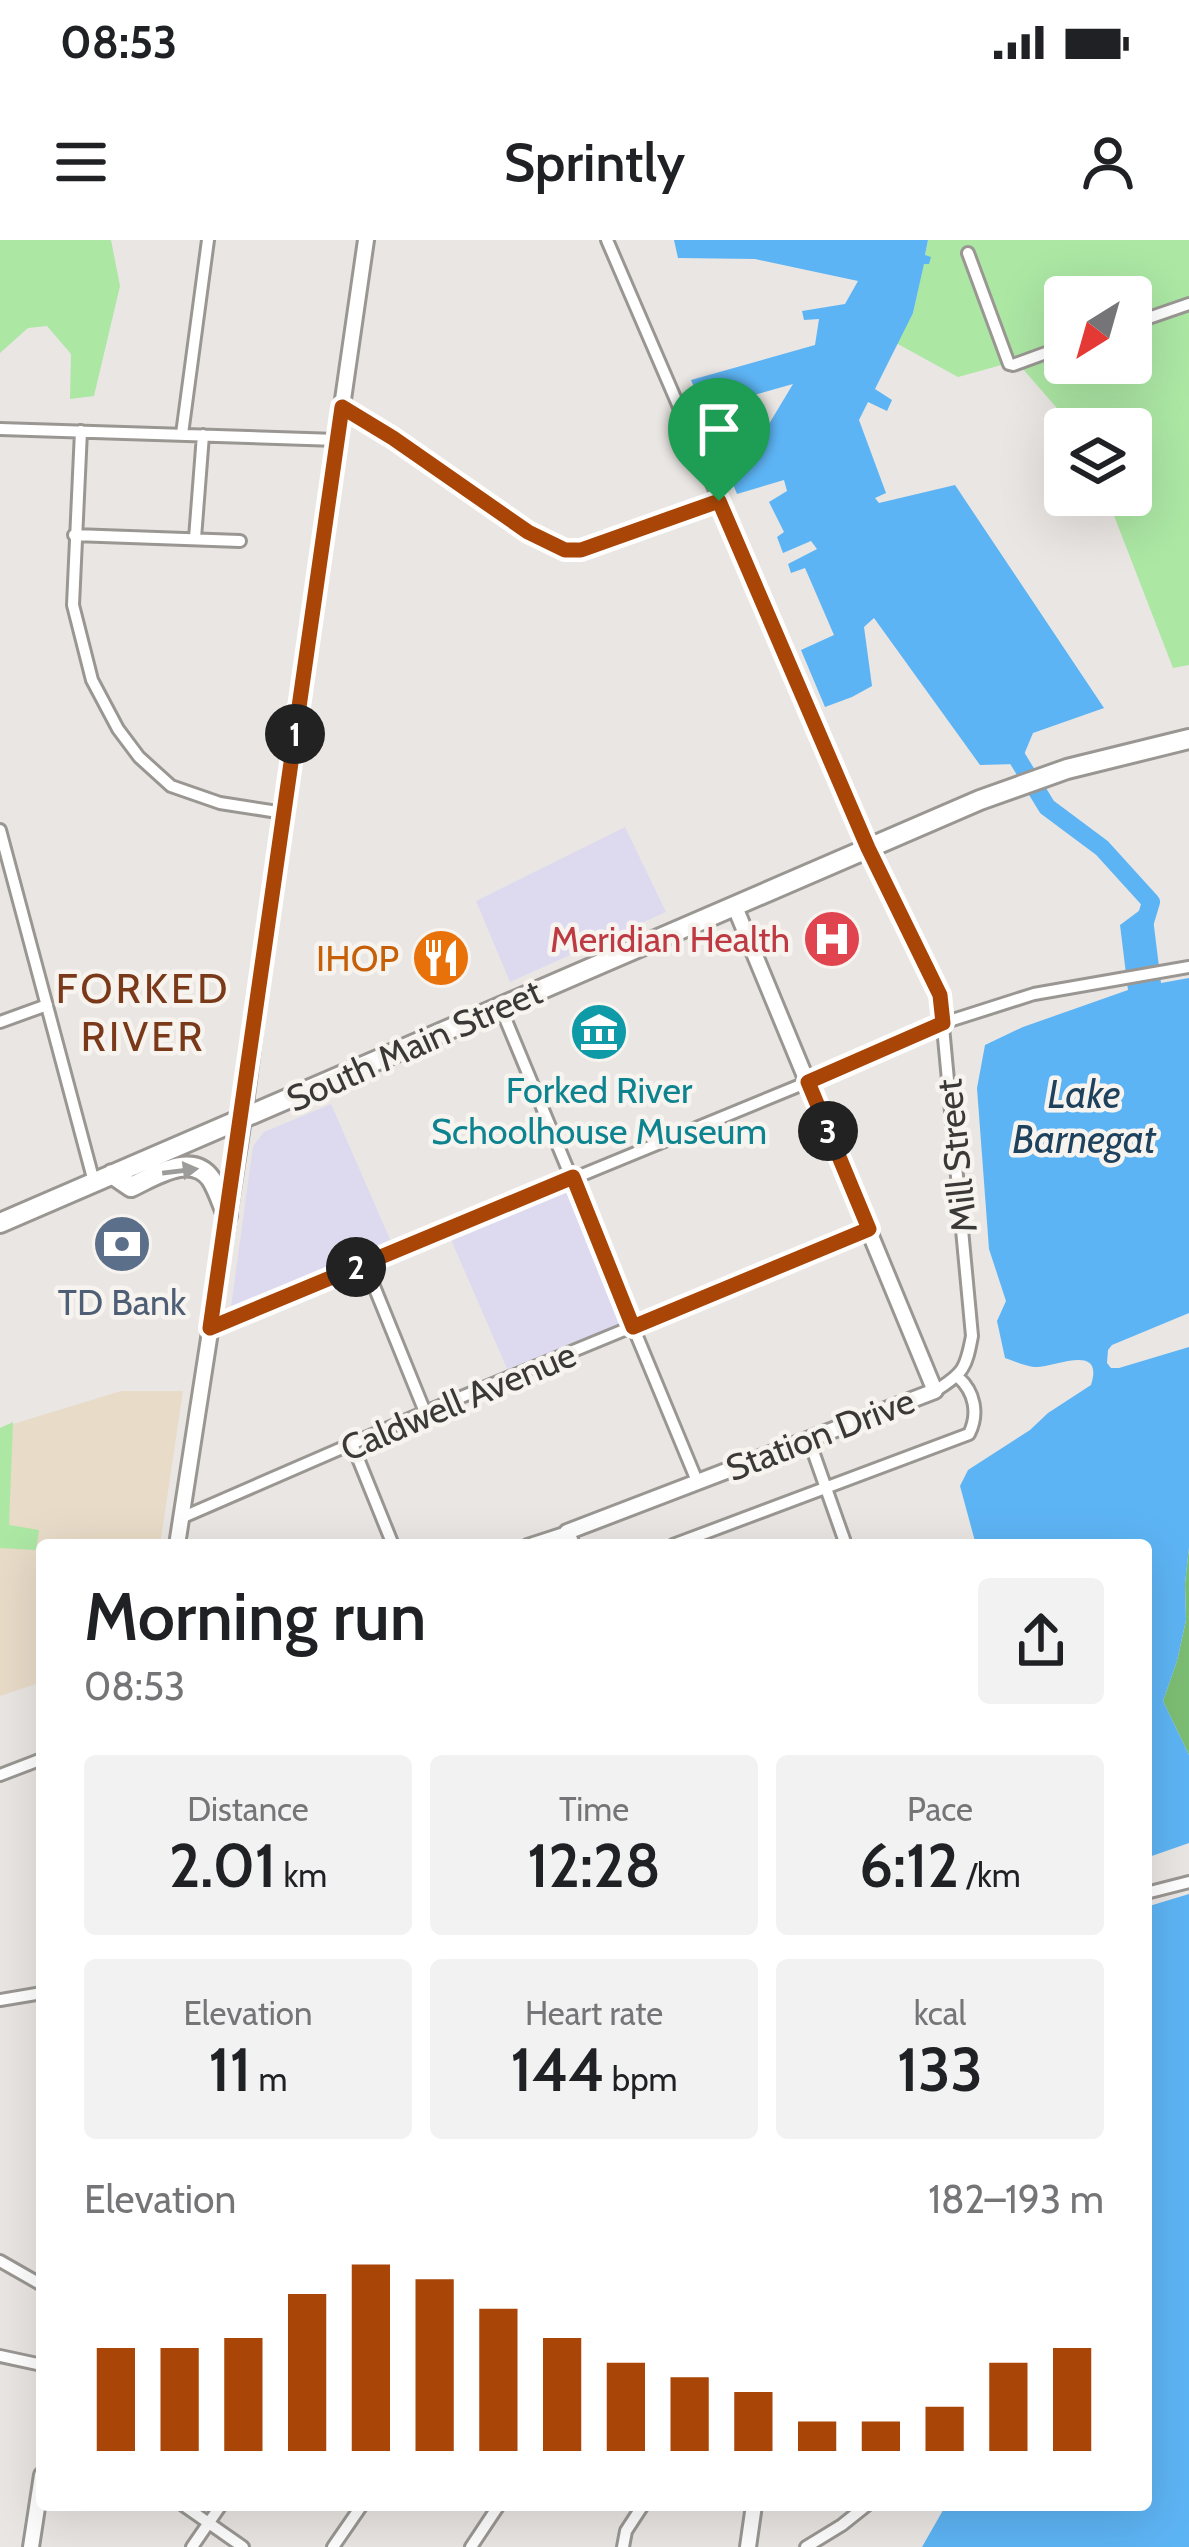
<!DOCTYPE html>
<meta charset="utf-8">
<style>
body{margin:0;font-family:Cabin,sans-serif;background:#f2f2f2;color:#202124;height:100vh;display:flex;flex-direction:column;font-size:45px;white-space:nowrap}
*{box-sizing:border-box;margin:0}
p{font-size:39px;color:#757577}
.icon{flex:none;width:66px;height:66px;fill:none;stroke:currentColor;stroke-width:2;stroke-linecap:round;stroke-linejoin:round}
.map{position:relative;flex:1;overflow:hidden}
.sheet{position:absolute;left:36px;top:1299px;width:1116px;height:972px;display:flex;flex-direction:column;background:#fff;border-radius:12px;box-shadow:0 12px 48px #0002}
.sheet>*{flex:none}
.needle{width:78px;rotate:217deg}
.buttons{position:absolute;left:1044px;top:36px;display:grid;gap:24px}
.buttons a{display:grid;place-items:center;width:108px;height:108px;border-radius:12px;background:#fff;box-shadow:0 12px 48px #0002;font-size:60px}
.pin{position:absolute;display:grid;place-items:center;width:102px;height:102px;color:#fff;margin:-123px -51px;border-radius:50% 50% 50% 0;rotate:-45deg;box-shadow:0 0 12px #0007}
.pin .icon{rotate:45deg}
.km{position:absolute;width:60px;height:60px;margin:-30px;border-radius:50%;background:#222;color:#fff;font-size:33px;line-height:60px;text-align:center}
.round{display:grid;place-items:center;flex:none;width:126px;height:126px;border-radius:12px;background:#f2f2f2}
.headline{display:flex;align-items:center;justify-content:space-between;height:204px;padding:0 48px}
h1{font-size:66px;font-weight:600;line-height:90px}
.figures{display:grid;grid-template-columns:repeat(3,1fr);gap:18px;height:204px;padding:12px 48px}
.figures div{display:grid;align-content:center;border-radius:12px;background:#f2f2f2;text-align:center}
.figures b{font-size:60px;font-weight:600}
.figures small{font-size:33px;font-weight:400}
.figures p{font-size:33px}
.chart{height:336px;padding:24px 48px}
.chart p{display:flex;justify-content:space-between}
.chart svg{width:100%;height:216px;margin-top:12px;stroke:#a84507;stroke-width:6}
.status{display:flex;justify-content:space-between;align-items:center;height:84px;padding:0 60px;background:#fff;direction:ltr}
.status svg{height:33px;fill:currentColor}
header{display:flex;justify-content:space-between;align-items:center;height:156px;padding:0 48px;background:#fff;font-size:54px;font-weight:600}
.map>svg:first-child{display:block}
.commercial{fill:#dddaf0}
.education{fill:#e8dbc8}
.green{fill:#ace7a4;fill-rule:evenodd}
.forest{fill:#7cbe73}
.water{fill:#5db4f4}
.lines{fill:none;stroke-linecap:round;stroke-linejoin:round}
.river{stroke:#5db4f4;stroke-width:18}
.street-casing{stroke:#9a9793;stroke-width:16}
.secondary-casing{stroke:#9a9793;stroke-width:20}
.highway-casing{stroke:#9a9793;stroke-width:24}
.street{stroke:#fff;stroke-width:10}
.secondary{stroke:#fff;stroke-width:14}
.highway{stroke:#fff;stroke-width:18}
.oneway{fill:#9c9c9b}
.route-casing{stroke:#fff;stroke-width:24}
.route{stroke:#a84507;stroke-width:15}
.labels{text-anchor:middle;stroke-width:9;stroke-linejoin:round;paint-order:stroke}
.health-label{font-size:36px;fill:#be3a42;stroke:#f7f4f0;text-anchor:end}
.food-label{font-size:36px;fill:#c56008;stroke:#f7f4f0;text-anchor:end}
.street-label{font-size:36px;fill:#3a3937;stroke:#f7f4f0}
.culture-label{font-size:36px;fill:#0d838f;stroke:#f7f4f0}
.service-label{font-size:36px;fill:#4e5e75;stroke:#f7f4f0}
.water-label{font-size:39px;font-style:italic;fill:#1e425d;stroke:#f7f4f0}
.quarter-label{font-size:42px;letter-spacing:3px;fill:#7a3a1a;stroke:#f7f4f0}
</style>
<div class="status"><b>08:53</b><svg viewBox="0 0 49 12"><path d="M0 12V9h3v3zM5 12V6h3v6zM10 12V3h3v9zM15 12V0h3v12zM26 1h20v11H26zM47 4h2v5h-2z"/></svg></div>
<header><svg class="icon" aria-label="menu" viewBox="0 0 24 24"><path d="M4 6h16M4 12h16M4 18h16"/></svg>Sprintly<svg class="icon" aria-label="person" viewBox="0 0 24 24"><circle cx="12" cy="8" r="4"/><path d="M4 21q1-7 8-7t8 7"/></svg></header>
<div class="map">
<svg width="1189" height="2307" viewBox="0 0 1189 2307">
<rect width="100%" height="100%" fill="#eae6e3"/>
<path class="commercial" d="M625 587 666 672 510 742 476 661Z
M331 864 393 1006 239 1071 231 1067 253 906 264 892Z
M573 946 627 1085 508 1131 449 995Z"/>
<path class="education" d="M121 1151H183L160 1305H42V1442L0 1456V1188Z"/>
<path class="green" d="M0 0H111L120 46 94 156 70 159 71 114 47 86 28 88 0 113Z
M928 0H1189V425L1173 428 1106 255H1131V189H1075L1016 121 958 137 896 103 913 73 924 23 928 24 925 16ZM1065 57H1131V123H1065Z
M13 1182 9 1285 39 1290 36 1310 0 1308V1188Z"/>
<path class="forest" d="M1189 1307V1515L1163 1461 1177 1421 1186 1380 1185 1344Z"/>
<path class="water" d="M674 0H928L925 15 931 17 929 24H924L913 73 875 149 892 160 887 171 868 162 859 180 886 253 875 258 879 263 955 245 1104 468 1033 493 1023 517 1016 524 980 525 874 378 864 387 872 446 852 457 825 467 801 410 834 395 805 328 791 333 788 324 817 309 811 301 783 313 777 297 784 292 769 262 787 251 784 240 737 254 717 206 766 189 793 144 711 167 701 163 691 140 815 105 819 79 804 80 802 71 845 64 858 41 755 19 678 18Z
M1151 662 1161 743 1189 738V1073L1112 1105 1108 1110 1107 1123 1111 1128H1119L1189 1107V1307L1185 1344 1186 1380 1177 1421 1163 1461 1189 1515V1603L1146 1618V1305H976L960 1246 968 1230 1030 1190 1048 1173 1091 1145C1105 1101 1052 1129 1034 1127 1025 1126 1014 1121 1005 1118L997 1081 1006 1061 989 1009 977 848 985 805 1023 787 1128 750 1120 685Z
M1189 1654V2307H922L946 2265H1146V1667Z"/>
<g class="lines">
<path class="river" d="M1008 503 1047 567 1102 608 1151 662 1145 682"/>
<defs>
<path id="street" d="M607 0 869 608 940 755 972 1096C966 1128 964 1133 935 1151
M968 13 1009 124 1013 125 1065 106
M1131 84 1189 64
M342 168C392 191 437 229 483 260 512 280 544 310 581 310L719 261
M0 189 337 200
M81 191 73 365 92 440 118 489 139 517 171 546 220 563 284 573
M182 194 208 0
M74 295 240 301
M195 298 203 195
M0 590 94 942
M500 766 697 1241
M0 782 47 765
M365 1024 425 1172
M210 1088 808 842 943 783 1034 754 1189 727
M809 1200 846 1305
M353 1206 393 1305
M181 1278 425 1172 869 989
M527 1305 567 1292
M673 1305 969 1194C979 1174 975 1152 958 1137
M0 1535 42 1519
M1146 1653 1189 1642
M0 1760 42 1753
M0 2021 42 2045
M0 2116 42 2125
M183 2265 243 2307
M192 2307 221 2265
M333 2307 362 2265
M471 2307 499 2265
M623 2307 626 2291 643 2265
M806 2307 842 2285 867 2265"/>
<path id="secondary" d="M177 1305 243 879 271 659 366 0
M572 1305 567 1292 935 1151 735 667
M31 2307 42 2235
M748 2307 754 2265"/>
<path id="highway" d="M112 934 131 947C153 937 192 911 211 939 218 950 222 964 227 975
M0 983 980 560 1067 529 1189 499"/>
</defs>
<use href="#street" class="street-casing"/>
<use href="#secondary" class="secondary-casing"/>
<use href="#highway" class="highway-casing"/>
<use href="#street" class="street"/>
<use href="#secondary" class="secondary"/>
<use href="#highway" class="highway"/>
</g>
<defs><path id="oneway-solid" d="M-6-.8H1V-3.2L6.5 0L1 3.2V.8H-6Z" transform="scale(3)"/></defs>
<use class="oneway" href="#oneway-solid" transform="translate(180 931) rotate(-7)"/>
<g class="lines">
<defs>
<path id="route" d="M342 167 393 198 528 292 565 310H581L719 261 868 608 940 755 943 783 808 842 869 989 633 1087 573 937 210 1088Z"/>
</defs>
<use href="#route" class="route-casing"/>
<use href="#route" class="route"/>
</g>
<defs>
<symbol id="hospital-disc" viewBox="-11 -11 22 22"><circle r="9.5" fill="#e0444e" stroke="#f7f4f0"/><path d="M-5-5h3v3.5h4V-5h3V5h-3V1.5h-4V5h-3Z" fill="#fff"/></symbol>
<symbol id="restaurant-disc" viewBox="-11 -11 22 22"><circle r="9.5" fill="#e8710a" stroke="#f7f4f0"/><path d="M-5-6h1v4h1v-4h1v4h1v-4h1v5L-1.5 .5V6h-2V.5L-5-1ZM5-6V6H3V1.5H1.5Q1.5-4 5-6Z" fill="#fff"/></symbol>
<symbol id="museum-disc" viewBox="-11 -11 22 22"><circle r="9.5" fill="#0f9aa8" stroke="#f7f4f0"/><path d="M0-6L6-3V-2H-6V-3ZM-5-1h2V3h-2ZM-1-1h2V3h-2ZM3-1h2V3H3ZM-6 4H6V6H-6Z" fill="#fff"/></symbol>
<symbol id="bank-disc" viewBox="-11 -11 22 22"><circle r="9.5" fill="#5c6f8a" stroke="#f7f4f0"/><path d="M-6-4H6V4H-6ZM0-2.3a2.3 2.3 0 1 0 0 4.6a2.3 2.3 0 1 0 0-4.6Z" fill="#fff"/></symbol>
</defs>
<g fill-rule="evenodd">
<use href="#hospital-disc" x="799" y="666" width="66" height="66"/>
<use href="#restaurant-disc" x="408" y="685" width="66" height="66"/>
<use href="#museum-disc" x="566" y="759" width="66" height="66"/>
<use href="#bank-disc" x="89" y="971" width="66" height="66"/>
</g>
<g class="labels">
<g class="health-label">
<text x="790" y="712">Meridian Health</text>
</g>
<g class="food-label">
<text x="399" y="731">IHOP</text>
</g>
<g class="street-label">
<text transform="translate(414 805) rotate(-24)" y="13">South Main Street</text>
<text transform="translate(956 916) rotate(-96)" y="13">Mill Street</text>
<text transform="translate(458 1161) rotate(-23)" y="13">Caldwell Avenue</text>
<text transform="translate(820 1194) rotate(-21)" y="13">Station Drive</text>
</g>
<g class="culture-label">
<text x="599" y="863">Forked River<tspan x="599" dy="41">Schoolhouse Museum</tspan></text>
</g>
<g class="service-label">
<text x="122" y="1075">TD Bank</text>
</g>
<g class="water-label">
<text x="1084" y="868">Lake<tspan x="1084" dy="45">Barnegat</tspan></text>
</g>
<g class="quarter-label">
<text x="143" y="763">FORKED<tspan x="143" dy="48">RIVER</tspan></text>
</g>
</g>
</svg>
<div class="buttons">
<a><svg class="needle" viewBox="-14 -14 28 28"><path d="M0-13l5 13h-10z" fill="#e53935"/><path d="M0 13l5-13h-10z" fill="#757577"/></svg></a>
<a><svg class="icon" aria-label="layers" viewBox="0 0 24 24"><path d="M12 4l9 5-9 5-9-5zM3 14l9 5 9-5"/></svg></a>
</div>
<div class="pin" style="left:719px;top:261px;background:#1e9e55"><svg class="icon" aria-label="arrive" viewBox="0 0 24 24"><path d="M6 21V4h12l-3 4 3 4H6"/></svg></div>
<b class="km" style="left:295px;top:494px">1</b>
<b class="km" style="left:356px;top:1027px">2</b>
<b class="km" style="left:828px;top:891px">3</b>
<section class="sheet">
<div class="headline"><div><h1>Morning run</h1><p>08:53</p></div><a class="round"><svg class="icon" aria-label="share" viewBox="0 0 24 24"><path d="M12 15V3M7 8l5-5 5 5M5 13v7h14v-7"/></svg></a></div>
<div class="figures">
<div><p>Distance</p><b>2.01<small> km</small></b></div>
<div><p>Time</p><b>12:28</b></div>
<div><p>Pace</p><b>6:12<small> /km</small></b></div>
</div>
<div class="figures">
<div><p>Elevation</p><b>11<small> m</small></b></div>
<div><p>Heart rate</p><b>144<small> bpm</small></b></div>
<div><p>kcal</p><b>133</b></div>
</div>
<div class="chart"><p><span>Elevation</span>182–193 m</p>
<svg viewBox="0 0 160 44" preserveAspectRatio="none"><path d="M5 44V23M15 44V23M25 44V21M35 44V12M45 44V6M55 44V9M65 44V15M75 44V21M85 44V26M95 44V29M105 44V32M115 44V38M125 44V38M135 44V35M145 44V26M155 44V23"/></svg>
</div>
</section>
</div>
